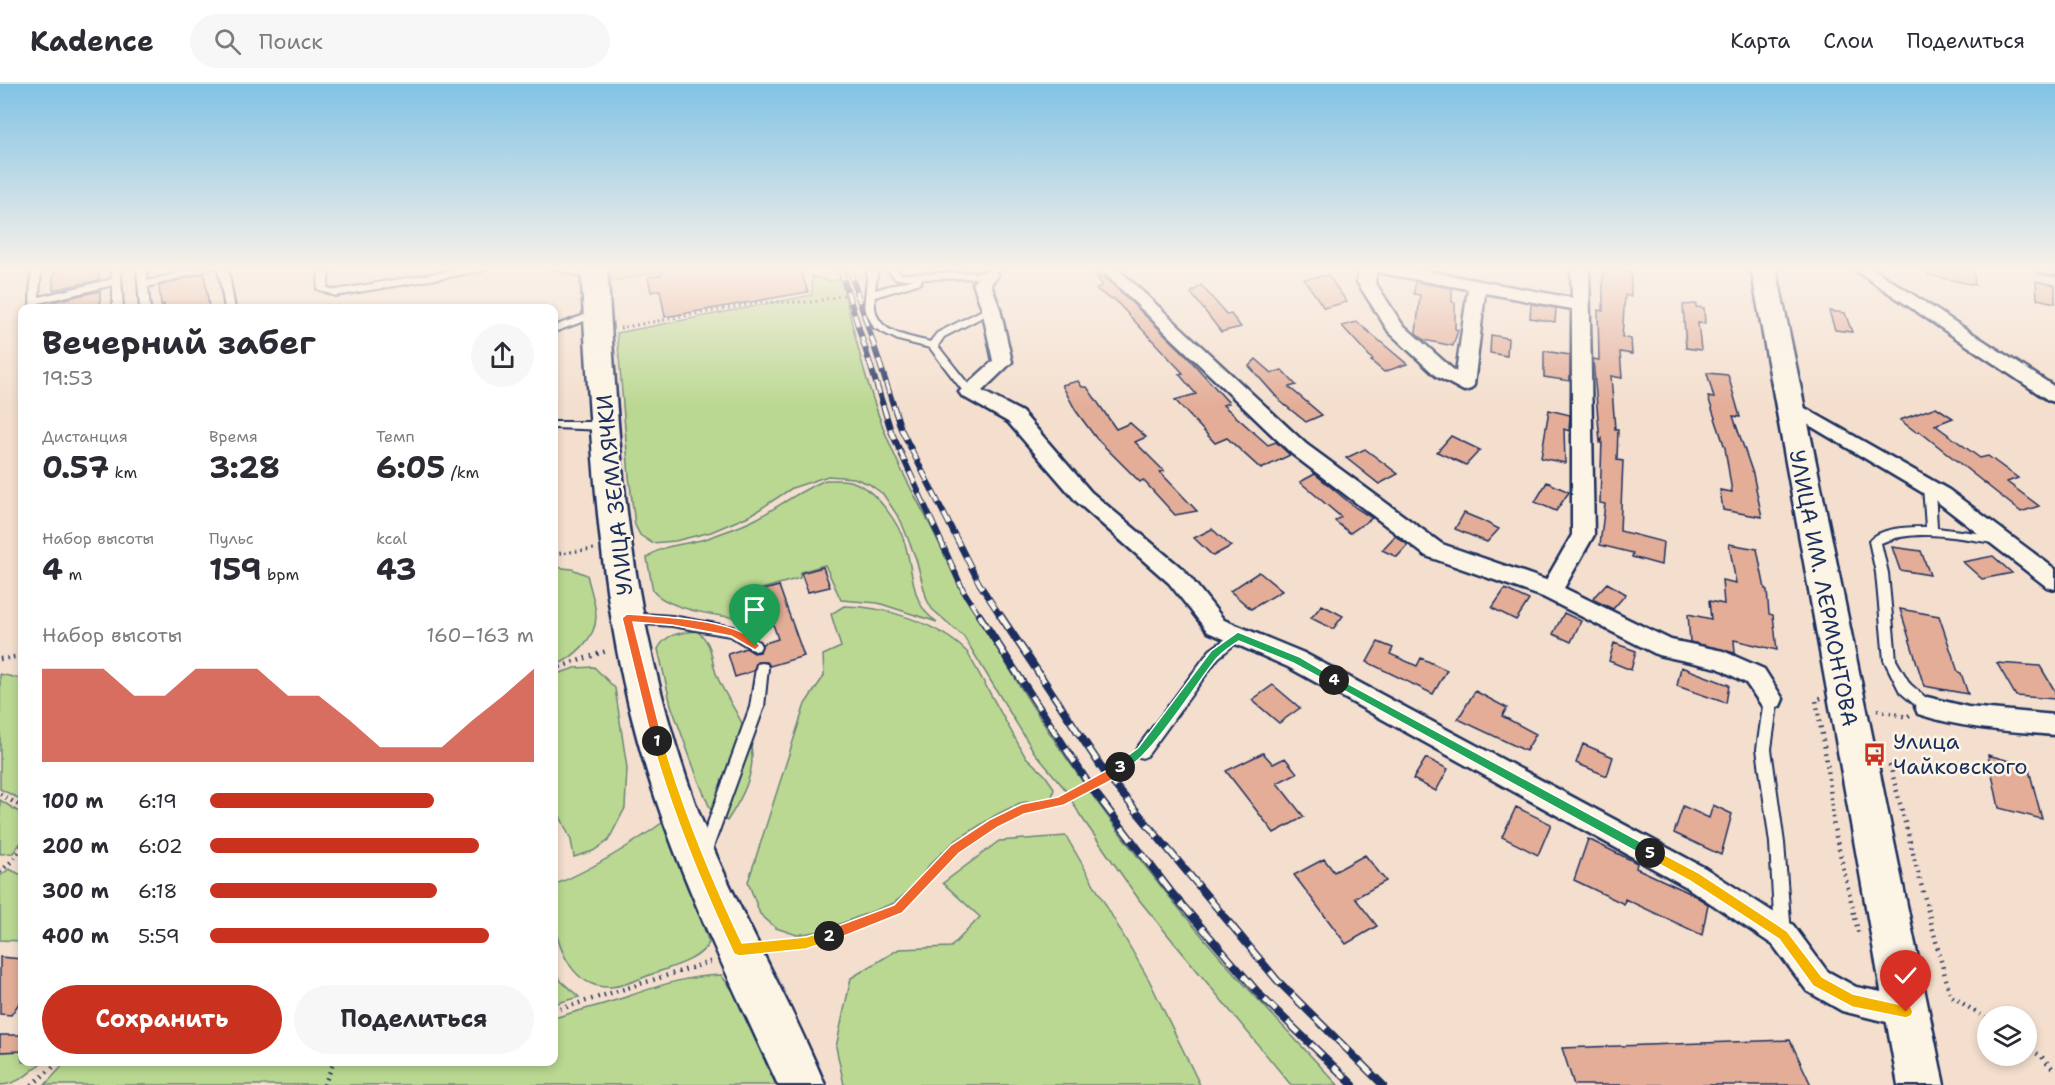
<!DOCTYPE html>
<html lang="ru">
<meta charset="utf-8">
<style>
body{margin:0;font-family:"Shantell Sans",sans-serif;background:#f7f7f7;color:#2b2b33;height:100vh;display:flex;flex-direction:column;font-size:22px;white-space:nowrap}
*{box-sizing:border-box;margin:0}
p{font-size:20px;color:#7c7c81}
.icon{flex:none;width:33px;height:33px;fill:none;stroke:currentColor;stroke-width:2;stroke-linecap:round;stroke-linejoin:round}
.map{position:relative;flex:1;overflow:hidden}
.drawer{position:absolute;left:18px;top:220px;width:540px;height:762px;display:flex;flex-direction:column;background:#fff;border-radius:12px;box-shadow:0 3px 9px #0003}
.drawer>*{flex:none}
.fabs{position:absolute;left:1977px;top:922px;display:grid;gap:12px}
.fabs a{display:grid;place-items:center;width:60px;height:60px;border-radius:50%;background:#fff;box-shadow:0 3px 9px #0003;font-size:30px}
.pin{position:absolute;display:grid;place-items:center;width:51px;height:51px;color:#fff;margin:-62px -26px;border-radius:50% 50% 50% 0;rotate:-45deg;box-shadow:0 0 6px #0007}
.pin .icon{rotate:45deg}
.km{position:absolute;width:30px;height:30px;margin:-15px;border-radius:50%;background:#222;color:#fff;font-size:16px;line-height:30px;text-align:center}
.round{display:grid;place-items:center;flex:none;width:63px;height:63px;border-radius:32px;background:#f7f7f7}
.summary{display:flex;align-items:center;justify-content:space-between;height:102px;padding:0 24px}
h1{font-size:33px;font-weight:700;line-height:45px}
.stats{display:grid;grid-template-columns:repeat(3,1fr);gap:9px;height:102px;padding:6px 24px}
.stats div{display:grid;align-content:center}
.stats b{font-size:30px;font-weight:700}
.stats small{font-size:16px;font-weight:400}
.stats p{font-size:16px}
.chart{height:168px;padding:12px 24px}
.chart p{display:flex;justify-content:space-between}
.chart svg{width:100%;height:108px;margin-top:6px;fill:#c8321e;opacity:.7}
.action{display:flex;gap:12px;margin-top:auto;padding:12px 24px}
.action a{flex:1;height:69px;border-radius:36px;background:#c8321e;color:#fff;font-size:24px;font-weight:700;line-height:69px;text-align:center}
.action a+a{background:#f7f7f7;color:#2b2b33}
ul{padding:0 24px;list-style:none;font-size:20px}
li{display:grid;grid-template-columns:96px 72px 1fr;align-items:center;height:45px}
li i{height:15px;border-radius:8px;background:#c8321e}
header{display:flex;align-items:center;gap:36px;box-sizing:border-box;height:84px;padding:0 30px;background:#fff;border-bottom:2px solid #e1e1e2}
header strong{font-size:28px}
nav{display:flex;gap:33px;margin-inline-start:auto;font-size:21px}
.search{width:420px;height:54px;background:#f7f7f7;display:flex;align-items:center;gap:15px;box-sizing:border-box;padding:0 21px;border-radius:33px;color:#7c7c81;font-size:22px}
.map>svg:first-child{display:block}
.green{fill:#bad891;stroke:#6a8478;stroke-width:1.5}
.building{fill:#e3ad98;stroke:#1b2f5e;stroke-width:1.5}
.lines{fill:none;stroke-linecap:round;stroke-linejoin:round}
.lane-casing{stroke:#1b2f5e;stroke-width:4}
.street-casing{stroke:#1b2f5e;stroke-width:5}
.secondary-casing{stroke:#1b2f5e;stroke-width:5}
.highway-casing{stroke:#1b2f5e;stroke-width:5}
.path-far1{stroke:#1b2f5e;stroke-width:3;stroke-dasharray:1.5 4;stroke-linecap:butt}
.path{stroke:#1b2f5e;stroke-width:4.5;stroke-dasharray:1.5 5;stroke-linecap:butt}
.lane{fill:#fcf5e5;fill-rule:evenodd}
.street{fill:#fcf5e5;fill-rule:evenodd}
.secondary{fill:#fcf5e5;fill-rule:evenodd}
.highway{fill:#fcf5e5;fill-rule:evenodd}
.rail-far1-casing{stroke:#1b2f5e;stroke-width:6}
.rail-casing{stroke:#1b2f5e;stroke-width:8}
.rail-far1{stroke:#fcf5e5;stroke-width:4;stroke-dasharray:12;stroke-linecap:butt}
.rail{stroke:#fcf5e5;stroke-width:5;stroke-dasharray:16;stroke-linecap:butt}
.split-1{fill:#f0652b;stroke:#fff;stroke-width:1.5}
.split-2{fill:#f5b400;stroke:#fff;stroke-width:1.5}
.split-3{fill:#f0652b;stroke:#fff;stroke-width:1.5}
.split-4{fill:#22a559;stroke:#fff;stroke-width:1.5}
.split-5{fill:#22a559;stroke:#fff;stroke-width:1.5}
.split-6{fill:#f5b400;stroke:#fff;stroke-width:1.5}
.labels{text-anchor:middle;stroke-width:5;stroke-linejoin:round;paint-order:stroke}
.street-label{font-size:22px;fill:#1b2f5e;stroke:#fcf5e5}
.poi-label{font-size:22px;fill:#1b2f5e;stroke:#fcf5e5;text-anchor:start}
</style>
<header>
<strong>Kadence</strong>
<div class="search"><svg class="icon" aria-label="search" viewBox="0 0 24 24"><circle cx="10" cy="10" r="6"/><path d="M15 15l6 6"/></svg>Поиск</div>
<nav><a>Карта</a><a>Слои</a><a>Поделиться</a></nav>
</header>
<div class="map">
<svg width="2055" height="1001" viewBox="0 0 2055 1001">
<rect width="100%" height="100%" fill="#f4dfce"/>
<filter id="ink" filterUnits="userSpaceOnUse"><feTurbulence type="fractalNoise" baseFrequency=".0167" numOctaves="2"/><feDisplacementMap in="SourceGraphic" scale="12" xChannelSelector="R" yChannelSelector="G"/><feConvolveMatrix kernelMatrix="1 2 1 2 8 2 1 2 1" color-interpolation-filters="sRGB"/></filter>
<g filter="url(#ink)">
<path class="green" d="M610 184H660L661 187 610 198Z
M812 192 829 197 841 195C855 252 868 311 892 365 903 392 918 417 931 443 1010 601 1110 748 1227 881 1263 922 1301 961 1338 1001H1291L1140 817 1080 731 1065 705 1034 668 964 553 932 525 927 516 916 475 901 437 883 410 869 400 854 394 828 392 792 404 751 431 711 448 675 457 652 459 640 451 635 441 629 392 617 249 812 211Z
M826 396C837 396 848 395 858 400 878 410 899 439 905 460 914 488 910 521 937 538L878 519 841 516 825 481 800 488V494L744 510 752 533C727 535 669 526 653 507L647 474C662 459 689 461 708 454 724 448 741 443 756 435 780 422 800 406 826 396Z
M554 483 572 485 587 491C590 504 596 520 596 533 596 555 572 575 554 582Z
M844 522C884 522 938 539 967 568L1025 672 1045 691 1054 704 1052 715 1020 719 996 731 955 757 930 780 914 803 894 819 822 847 797 851 776 844 760 830 748 798 805 620 824 592 823 571 841 563 831 530Z
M697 547C715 562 709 572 717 592 726 615 744 636 750 659 758 686 741 716 727 737L712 729 699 698 671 621 658 565C666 549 680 549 697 547Z
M594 583 615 604 627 684 625 724 608 757 593 767 574 773 571 756 554 719V591L575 584Z
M0 590 22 595V716L0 705Z
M0 716 22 730V757L13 769 0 770Z
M666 736 709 859C698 877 674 882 655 889 641 894 626 902 611 903 574 905 559 867 554 838 551 827 554 812 554 801 595 784 630 762 666 736Z
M1066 752 1149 896 1200 1001H844L836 963 851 894 899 865 951 863 980 833 943 799 999 757Z
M9 785 22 791V857L0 856V792Z
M554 886 561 897 579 913 554 920Z
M721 891 736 911 778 1001H45L66 978H554V934C577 927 602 921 626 913 658 902 686 892 721 891Z
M22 963V978H42C30 989 17 1001 0 1001V968L20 967Z"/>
<path class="building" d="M57 184H96V188H99V196L53 206V189L56 188Z
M660 184H800L808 208 665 233 660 206 651 208 648 193 661 191Z
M1603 184 1631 188V213L1625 211 1622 253 1631 255 1632 270 1620 268 1622 294 1611 292 1615 345H1618L1617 376 1623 377 1620 447 1663 458 1661 481 1632 473 1633 469 1600 461 1605 420 1600 419 1602 355 1600 358 1593 275 1599 276 1598 226 1603 227Z
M1929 184H1973L1975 201 1928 191Z
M204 189 209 223 201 225H164V220L161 221 159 202Z
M1096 191 1109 197 1182 267 1229 319 1223 321 1268 361 1276 358 1290 371 1261 385 1227 354 1215 359 1175 316 1196 310 1179 290 1183 289 1113 214 1110 215 1096 205 1102 201Z
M1328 191 1347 218 1324 224 1304 195Z
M2036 197 2055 201V219L2037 215Z
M1415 198 1452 204V218L1455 219V245L1458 246 1453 262 1424 256 1416 249 1420 211 1414 210Z
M1201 201 1227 231 1231 230 1241 243 1221 248 1191 209Z
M100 207V225H55V217Z
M1531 220 1556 224 1555 238 1530 234Z
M1696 220V223L1704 224 1705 240 1698 239 1701 266 1686 264 1683 221Z
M1829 227 1845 229 1852 248 1835 246Z
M1357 238 1407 280 1384 288 1371 277 1373 276 1342 242Z
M1491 251 1508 254 1507 272 1490 269Z
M1544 267 1570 271V297L1544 293Z
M1256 275 1272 289 1282 286 1296 301 1289 303 1322 331 1306 338 1281 318 1249 282Z
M1707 289 1728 291 1740 333 1733 332 1753 390 1762 433 1723 426 1720 406 1732 408 1725 364 1708 313 1714 314Z
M1078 297 1082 303H1087L1116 345 1130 339 1146 353 1135 358 1164 387 1160 388 1197 427 1175 431 1143 396 1140 398 1096 354 1076 327 1062 301Z
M1936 323 1953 334 1935 341 1980 374 1988 372 2018 394 2007 398 2039 422 2021 428 1919 347 1916 348 1900 336Z
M1549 326 1570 331 1569 347 1564 345 1565 379 1541 374Z
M1451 352 1480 366 1466 381 1437 368Z
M1365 365 1398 390 1379 400 1346 374Z
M1315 390 1356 424 1372 434 1350 449 1335 437 1341 433 1300 398Z
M1547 398 1569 408 1556 427 1535 418Z
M1464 429 1481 436 1499 445 1487 458 1455 445Z
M1212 445 1231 462 1213 472 1194 454Z
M1395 452 1408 461 1397 473 1382 466Z
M1729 460 1757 465 1765 505 1767 506 1769 530 1773 531 1777 566 1734 556 1735 569 1690 558 1688 530 1711 535 1709 517 1724 520 1722 496 1736 499Z
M1892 463 1921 467 1930 491 1900 486Z
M1993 472 2012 489 1982 495 1963 478Z
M823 483 830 503 808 508 801 489Z
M1259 488 1282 507 1251 525 1230 507Z
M1607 499 1626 510 1613 525 1592 515Z
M779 502 804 572 770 582 767 578H757L753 587 735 593 728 570 746 564 754 569 760 568 762 560 778 555 767 522 754 526 749 510Z
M1505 505 1529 516 1516 536 1492 524Z
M1322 521 1343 532 1333 545 1311 534Z
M1900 525 1939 532 1958 588 1961 589 1968 610 1924 602Z
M1564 529 1581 537 1571 558 1553 550Z
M1378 558 1393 564 1390 570 1417 582 1421 574 1447 586 1433 610 1367 578Z
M1614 559 1636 567 1631 586 1609 577Z
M1997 579 2040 582 2055 607V615L2016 612Z
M1681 583 1729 601 1726 619 1677 602Z
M1273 601 1300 624 1279 639 1252 616Z
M1475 607 1507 624 1502 632 1536 650 1526 667 1458 635Z
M1583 660 1613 673 1607 692 1576 679Z
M1263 669 1273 680 1285 674 1297 689 1277 699 1304 733 1274 749 1226 687Z
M1988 671 2028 682 2042 735 1999 724Z
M1426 674 1448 685 1436 707 1413 695Z
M1713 721 1732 730 1721 771 1674 749 1683 722 1709 734Z
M1516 723 1551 740 1538 771 1502 753Z
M1588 755 1637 779 1636 784 1692 810 1708 820 1702 851 1625 815 1624 820 1574 796Z
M1365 771 1386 797 1355 814 1377 842 1346 860 1294 791 1324 775 1334 788Z
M0 873 22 875V915L11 931 0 930Z
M0 951H22V967L0 968Z
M1790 956 1811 1001H1574L1562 964Z"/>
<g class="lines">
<defs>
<path id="lane" d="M31 184H41L39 213 112 195 111 188 115 184H124L121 189 123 225H113V201L39 219 38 225H30Z
M137 184H147V197L198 184H214L148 203 150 225H140Z
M218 184H228L235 225H225Z
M320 184H330L327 204 335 206 467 184H488L484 187 335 212 317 205Z
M551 184H567L600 194 595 197Z
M868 184H878L875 206 913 195H896L885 184H895L901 190 987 188 992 184H1002L989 194 921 195V199L875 213C871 248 903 251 930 258L937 249 988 223H994V227L944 253 938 262 973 306 974 308 973 310H965L930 264 898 256 874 244 864 224Z
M598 226 603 229 601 231 554 248V242Z
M554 338H605L610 342 605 346 554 344Z
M1929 399 1935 403 1937 444 2000 452 2006 456 2000 460C1962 455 1917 443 1881 459L1888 489 1896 576 1910 600 1932 619 1934 623 1932 627 1927 628 1922 627 1900 608 1884 576 1876 489 1869 457C1881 443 1909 443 1926 443L1923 403Z
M629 529 672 532 733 543 759 558 761 562 759 566 755 567 730 552 672 542 629 539 625 537 623 534 625 531Z
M1237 547 1241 549 1243 552 1241 555 1218 574 1147 672 1142 674 1137 672 1135 668 1137 664 1210 566Z
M762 579 767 580 768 584 764 623 711 769 709 774 704 776 699 774 697 769 750 623 756 584 757 580Z
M1771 610 1776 611 1778 615 1771 665 1784 759 1791 850 1788 855 1783 857 1778 855 1775 850 1770 759 1757 665 1764 615 1766 611Z"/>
<path id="street" d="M1099 184H1117L1306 360 1442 460 1546 496 1572 451V225L1485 209 1474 301 1471 305 1464 307 1436 292 1389 248 1357 198 1359 184H1410L1572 214 1571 184H1589L1594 451 1564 504 1671 556 1723 567 1764 585 1783 615 1780 622 1771 625 1762 622 1746 599 1718 584 1658 571 1543 513 1426 472 1292 370ZM1376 188 1468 205 1456 288 1402 240 1375 198Z
M1852 184H1872L2055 303V318L2048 316Z
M2036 184H2055V191L2038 188Z
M989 186 995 187 998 191 991 200 1000 225 1012 278 982 307 1022 328 1091 408 1185 487 1224 536 1304 569 1705 784 1793 841 1827 887 1856 903 1907 913 1918 917 1922 928 1918 939 1907 943 1842 927 1807 907 1773 861 1685 802 1288 583 1208 548 1169 499 1077 418 1008 338 962 312 959 308 993 277 982 225 973 199 983 187Z
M1789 315 1949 406 2055 485V505L2047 503 1935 416 1782 325 1779 321 1782 317Z
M1927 613 1968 623 2055 631V651C2009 647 1962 645 1918 630L1915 623 1918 616Z"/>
<path id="secondary" d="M581 184H607C614 278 618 372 632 465 645 550 665 635 694 716 730 815 785 904 825 1001H778C726 888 671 777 638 657 595 502 591 343 581 184Z"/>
<path id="highway" d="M1751 184H1776L1944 1001H1898Z"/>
</defs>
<use href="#lane" class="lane-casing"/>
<use href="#street" class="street-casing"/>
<use href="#secondary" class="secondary-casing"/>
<use href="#highway" class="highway-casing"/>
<path class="path-far1" d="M620 244 762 218H812L858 208
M554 470 594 465"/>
<path class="path" d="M0 575 22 572
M554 585 609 566
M1821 614 1816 616 1828 685 1834 744 1859 851
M1877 626 1907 633 1910 631
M1890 681 1950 911 1988 936
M0 710 22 723
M0 788 12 777 22 762
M769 863 806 859 853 844 898 825 955 765 993 740 1022 725 1060 718 1108 693 1131 675
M554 927 713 877
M2026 962 2042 973 2055 987
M32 1001 59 978
M324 1001 334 978"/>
<use href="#lane" class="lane"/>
<use href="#street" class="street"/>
<use href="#secondary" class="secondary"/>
<use href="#highway" class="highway"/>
<defs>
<path id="rail-far1" d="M840 184 891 347 963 506 980 533
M849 184 901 345 979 499 1001 533"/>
<path id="rail" d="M979 531 1090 702 1171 808 1262 913 1353 1001
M1000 531 1108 693 1277 896 1383 1001"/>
</defs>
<use href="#rail-far1" class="rail-far1-casing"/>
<use href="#rail" class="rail-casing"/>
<use href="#rail-far1" class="rail-far1"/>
<use href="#rail" class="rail"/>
</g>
</g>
<linearGradient id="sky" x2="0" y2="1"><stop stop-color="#81c3e5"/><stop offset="0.57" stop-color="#faf1e9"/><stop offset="1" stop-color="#faf1e9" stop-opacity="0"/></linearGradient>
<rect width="2055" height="324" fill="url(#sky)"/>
<path class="split-1" d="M627 530C660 533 739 534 760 562L755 566 731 552 672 541 633 538 663 657 657 661 652 657 622 534Z"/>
<path class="split-2" d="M657 652 663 657C684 728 710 792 742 859L806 853 829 846 835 852 833 856 806 865 739 872 734 870C701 798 674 733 652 657Z"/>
<path class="split-3" d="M1120 679 1124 680V687L1112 696 1064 721 1024 730 998 743 959 769 902 829 829 858 824 856 822 852 824 847 894 821 951 761 989 736 1022 720 1058 713Z"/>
<path class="split-4" d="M1238 548 1300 573 1339 596 1338 599H1330L1293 579 1239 557C1231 562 1223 568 1217 574 1200 593 1140 693 1116 687V680L1138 664 1211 567Z"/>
<path class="split-5" d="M1334 592 1654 765V773H1646L1330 599V593Z"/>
<path class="split-6" d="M1650 763 1699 789 1787 847 1822 893 1853 910 1911 923 1913 928 1911 932 1906 934 1852 923 1813 902 1779 855 1690 797 1646 773 1644 769Z"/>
<defs>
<symbol id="bus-bare" viewBox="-9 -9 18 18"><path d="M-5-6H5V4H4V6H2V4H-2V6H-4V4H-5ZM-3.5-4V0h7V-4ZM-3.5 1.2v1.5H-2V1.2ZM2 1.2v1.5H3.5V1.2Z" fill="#c8321e" stroke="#fcf5e5" stroke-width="2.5" paint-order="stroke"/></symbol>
</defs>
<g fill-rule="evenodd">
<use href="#bus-bare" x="1858" y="654" width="33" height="33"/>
</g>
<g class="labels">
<g class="street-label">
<text transform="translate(614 411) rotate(-96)" y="8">УЛИЦА ЗЕМЛЯЧКИ</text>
<text transform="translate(1824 504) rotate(79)" y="8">УЛИЦА ИМ. ЛЕРМОНТОВА</text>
</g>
<g class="poi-label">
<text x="1893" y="665">Улица<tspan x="1893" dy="25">Чайковского</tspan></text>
</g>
</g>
</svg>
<div class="fabs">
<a><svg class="icon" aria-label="layers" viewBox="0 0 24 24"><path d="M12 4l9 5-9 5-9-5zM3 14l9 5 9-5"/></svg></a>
</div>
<div class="pin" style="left:755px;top:562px;background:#1e9e55"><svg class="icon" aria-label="arrive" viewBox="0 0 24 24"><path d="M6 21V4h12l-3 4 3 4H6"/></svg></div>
<div class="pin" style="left:1906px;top:928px;background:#d93025"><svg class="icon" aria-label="check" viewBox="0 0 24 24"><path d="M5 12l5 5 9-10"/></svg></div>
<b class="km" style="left:657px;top:657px">1</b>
<b class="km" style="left:829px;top:852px">2</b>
<b class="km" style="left:1120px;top:683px">3</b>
<b class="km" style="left:1334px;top:596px">4</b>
<b class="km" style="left:1650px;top:769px">5</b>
<section class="drawer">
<div class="summary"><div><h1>Вечерний забег</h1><p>19:53</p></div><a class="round"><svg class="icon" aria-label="share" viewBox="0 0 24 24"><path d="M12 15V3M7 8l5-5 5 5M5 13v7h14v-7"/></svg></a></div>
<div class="stats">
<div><p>Дистанция</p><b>0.57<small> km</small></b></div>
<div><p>Время</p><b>3:28</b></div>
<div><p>Темп</p><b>6:05<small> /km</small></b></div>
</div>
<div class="stats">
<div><p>Набор высоты</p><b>4<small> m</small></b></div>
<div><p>Пульс</p><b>159<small> bpm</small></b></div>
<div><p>kcal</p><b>43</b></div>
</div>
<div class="chart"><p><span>Набор высоты</span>160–163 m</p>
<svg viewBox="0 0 160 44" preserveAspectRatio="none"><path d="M0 44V6L10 6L20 6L30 17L40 17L50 6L60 6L70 6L80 17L90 17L100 27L110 38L120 38L130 38L140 27L150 17L160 6V44z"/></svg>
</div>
<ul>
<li><b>100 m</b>6:19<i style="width:69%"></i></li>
<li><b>200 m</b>6:02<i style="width:83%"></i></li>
<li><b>300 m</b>6:18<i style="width:70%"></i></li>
<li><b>400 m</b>5:59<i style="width:86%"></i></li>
</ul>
<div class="action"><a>Сохранить</a><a>Поделиться</a></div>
</section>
</div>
